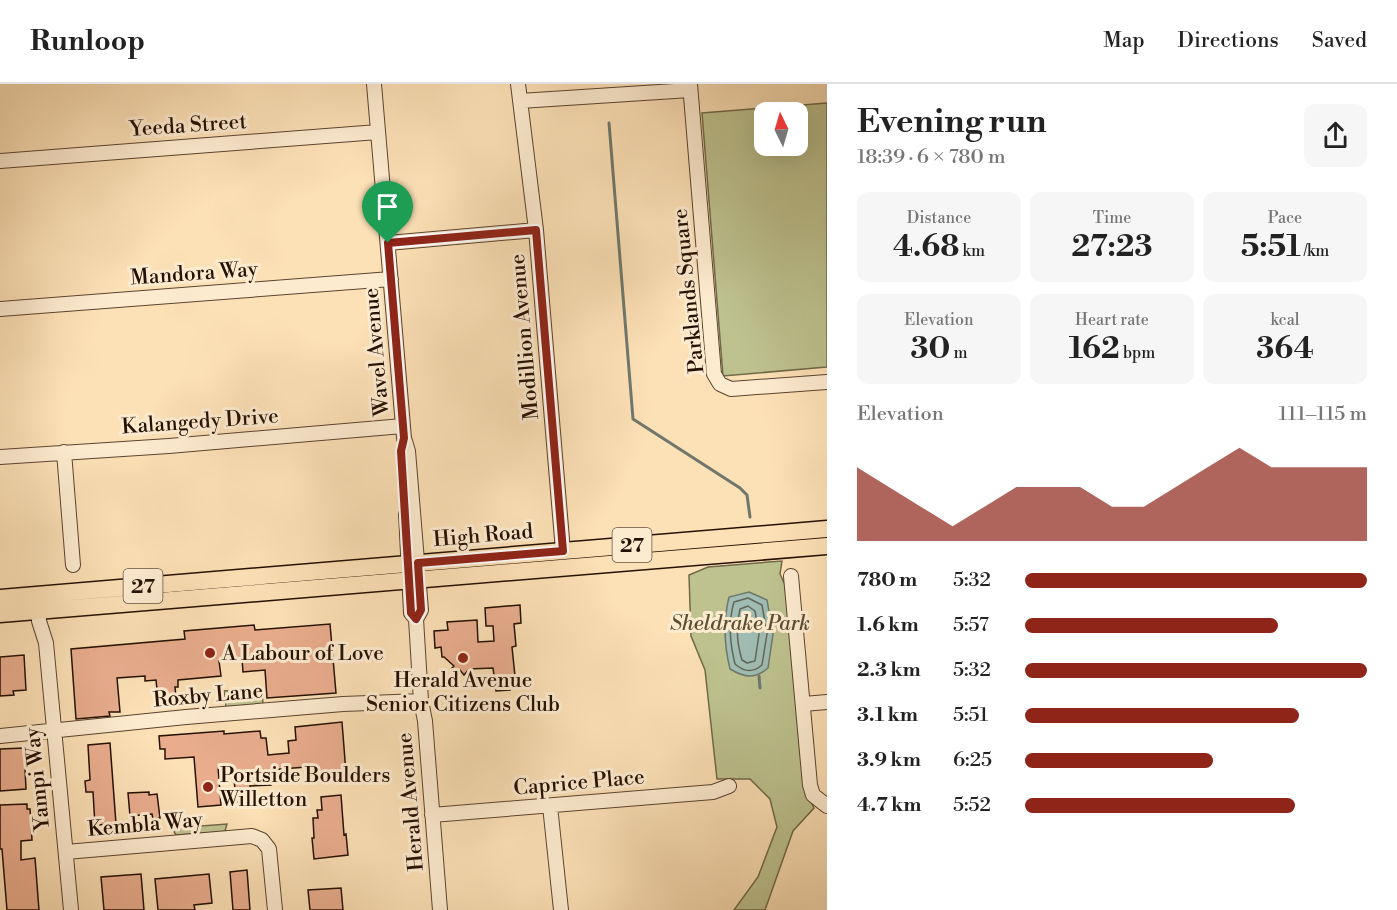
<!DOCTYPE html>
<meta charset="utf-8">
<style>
body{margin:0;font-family:"Libre Bodoni",serif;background:#f6f6f6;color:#222;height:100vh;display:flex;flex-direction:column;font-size:22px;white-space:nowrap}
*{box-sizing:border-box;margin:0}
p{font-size:20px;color:#767676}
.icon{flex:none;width:33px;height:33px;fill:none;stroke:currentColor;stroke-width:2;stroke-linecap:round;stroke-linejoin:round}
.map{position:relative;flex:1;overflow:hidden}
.panel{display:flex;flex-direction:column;background:#fff;width:570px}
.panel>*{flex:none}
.needle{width:39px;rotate:355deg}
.controls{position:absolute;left:754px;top:18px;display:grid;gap:12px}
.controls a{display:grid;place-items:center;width:54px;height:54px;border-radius:12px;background:#fff;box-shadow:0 6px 24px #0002;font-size:30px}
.pin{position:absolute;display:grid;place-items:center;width:51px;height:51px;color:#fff;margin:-62px -26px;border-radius:50% 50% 50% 0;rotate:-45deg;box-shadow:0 0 6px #0007}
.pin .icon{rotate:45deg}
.round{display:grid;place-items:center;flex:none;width:63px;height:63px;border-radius:12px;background:#f6f6f6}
.overview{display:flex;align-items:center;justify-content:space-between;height:102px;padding:0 30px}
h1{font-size:33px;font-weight:800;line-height:45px}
.metrics{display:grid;grid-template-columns:repeat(3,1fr);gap:9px;height:102px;padding:6px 30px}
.metrics div{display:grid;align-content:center;border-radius:12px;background:#f6f6f6;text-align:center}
.metrics b{font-size:30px;font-weight:800}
.metrics small{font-size:16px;font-weight:400}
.metrics p{font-size:16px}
.chart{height:168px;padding:12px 30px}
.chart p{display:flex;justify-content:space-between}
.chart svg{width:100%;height:108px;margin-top:6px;fill:#8f2418;opacity:.7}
ul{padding:0 30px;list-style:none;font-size:20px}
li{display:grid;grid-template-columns:96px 72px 1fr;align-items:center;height:45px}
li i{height:15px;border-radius:8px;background:#8f2418}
header{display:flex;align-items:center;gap:36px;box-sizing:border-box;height:84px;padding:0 30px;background:#fff;border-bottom:2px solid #e0e0e0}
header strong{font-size:28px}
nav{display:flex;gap:33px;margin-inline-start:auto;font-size:21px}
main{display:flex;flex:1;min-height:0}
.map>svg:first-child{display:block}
.green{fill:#bdc28f;stroke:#716948;stroke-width:1.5;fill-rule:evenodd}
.water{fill:#a0bcb3;stroke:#6f776c;stroke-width:1.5}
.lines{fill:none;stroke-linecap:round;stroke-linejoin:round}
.shore{stroke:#62665a;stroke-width:1.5}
.stream{stroke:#6f776c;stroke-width:3}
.building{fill:#e9ad8e;stroke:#251002;stroke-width:1.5}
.minor-casing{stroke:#5b442f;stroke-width:16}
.major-casing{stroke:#251002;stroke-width:19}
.minor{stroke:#fdebd0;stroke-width:14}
.major{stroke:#fce0b6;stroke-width:16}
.route-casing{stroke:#fff;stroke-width:12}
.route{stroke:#8f2418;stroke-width:8}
.poi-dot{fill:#8f2418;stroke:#fdebd0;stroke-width:2}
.labels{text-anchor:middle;stroke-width:6;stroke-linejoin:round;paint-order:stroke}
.shield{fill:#fdebd0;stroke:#665240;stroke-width:1.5}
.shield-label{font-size:20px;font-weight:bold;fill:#251002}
.street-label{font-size:21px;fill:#251002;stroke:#fdebd0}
.park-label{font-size:21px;font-style:italic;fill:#5a4e33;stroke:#fdebd0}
.poi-label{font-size:21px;fill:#251002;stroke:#fdebd0;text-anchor:start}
</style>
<header>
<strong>Runloop</strong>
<nav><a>Map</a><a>Directions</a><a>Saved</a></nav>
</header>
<main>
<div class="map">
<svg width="827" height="826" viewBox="0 0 827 826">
<rect width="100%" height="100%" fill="#fce0b6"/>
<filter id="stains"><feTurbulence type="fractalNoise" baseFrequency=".00333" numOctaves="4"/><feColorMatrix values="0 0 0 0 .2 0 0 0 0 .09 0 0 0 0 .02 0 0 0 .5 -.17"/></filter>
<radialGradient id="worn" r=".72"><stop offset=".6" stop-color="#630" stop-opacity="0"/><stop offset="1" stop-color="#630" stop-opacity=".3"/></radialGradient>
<path class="green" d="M827 19V283L723 292 702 29ZM765 28H798V62H765Z
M782 477 780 490 785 501 808 712 814 724 793 747 765 826H734L758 793 777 743 770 715 750 695H717L705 586 691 552 689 491 708 483Z
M262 604 263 620 226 623 224 607Z
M227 740 225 747 220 748 176 751 173 746 174 744Z"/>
<path class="water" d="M749 508 767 516 773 550 768 584C755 595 745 594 730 585 724 561 723 538 729 513Z"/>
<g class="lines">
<path class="shore" d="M748 514 762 521 767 550 762 581C753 589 744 588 735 580 730 560 728 538 734 518Z
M748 522 755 527 759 550 755 577 747 579 742 576C737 560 736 541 740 525Z"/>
<path class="stream" d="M609 39 633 335 740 404 747 411 750 433
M759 592 760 604"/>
</g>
<path class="building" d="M520 521 521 539 514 540 516 562 512 563 515 592 509 593 510 606 496 607 493 584 469 585 464 591 460 586 457 589 452 584 454 582 444 573H442L441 563 435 564 434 547 448 546 447 538 477 536 478 558 494 557 493 542H486L485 524Z
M330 540 336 609 267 614 265 586 243 588 242 575 219 577 221 592 178 596V603H175L176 613 158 615 156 596 145 597V592L117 594 120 628H109L110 632 76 635 71 565 185 555 184 547 254 541 255 546Z
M24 571 26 606 13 607 14 611 0 612V573Z
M342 638 346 689 307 693 306 683 269 686 271 701 250 702 252 717 236 718 233 682 218 683 221 721 198 723 194 673 165 675V665H160L159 652 224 647V650L260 647 261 654H266L268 671 289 669 288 657 296 656 295 643Z
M110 659 116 740 95 741 93 708H86L85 697 90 696 88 661Z
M24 664 26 705 0 707V665Z
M149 708V711L157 710 160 734 153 735 152 730 130 732 128 709Z
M341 711 344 751 346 750 348 771 314 775 312 754H314L313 734H318L317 726H322L321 713Z
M27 720V725H30L32 756 21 757V776L35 774 39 826H7L2 765H0V721Z
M247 786 250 826H233L230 788Z
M141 790 144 826H104L101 793Z
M209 790 212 819 194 821 195 826H158L155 795Z
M341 804 343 826H310L308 806Z"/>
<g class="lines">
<defs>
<path id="minor" d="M374 0 404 354 408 367 421 526 416 535
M518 0 536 146 563 467
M690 0 714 290 720 300 731 305 827 298
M520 17 690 6
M0 77 378 48
M388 159 536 146
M0 225 391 195
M64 368 73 481
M0 373 169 362 403 342
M406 430 411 529 416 535 421 617 425 637 440 826
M791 492 810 701 813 711 827 722
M38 518 39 537 46 559 71 826
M804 620 827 618
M0 652 186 633 343 620 421 617
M550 722 561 826
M432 731 713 708 729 702
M66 768 252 752 262 756 269 765 275 826"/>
<path id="major" d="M0 514 827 445
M0 530 827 462"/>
</defs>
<use href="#minor" class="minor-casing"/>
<use href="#major" class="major-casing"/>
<use href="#minor" class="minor"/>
<use href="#major" class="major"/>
</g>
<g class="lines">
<defs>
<path id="route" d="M536 146 563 467 418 479 421 526 416 535 411 529 401 367 404 354 388 159Z"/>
</defs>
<use href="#route" class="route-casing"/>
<use href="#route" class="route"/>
</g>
<g class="poi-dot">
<circle cx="210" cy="569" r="6"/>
<circle cx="463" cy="574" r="6"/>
<circle cx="208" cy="703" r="6"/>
</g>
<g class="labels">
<g class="shield">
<rect x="612.5" y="444" width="39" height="34" rx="4.5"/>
<rect x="123.5" y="485" width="39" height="34" rx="4.5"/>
</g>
<g class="shield-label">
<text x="632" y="468">27</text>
<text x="143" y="509">27</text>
</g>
<g class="street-label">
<text transform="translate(188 41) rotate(-4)" y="7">Yeeda Street</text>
<text transform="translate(194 189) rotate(-4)" y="7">Mandora Way</text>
<text transform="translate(688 207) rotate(-96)" y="7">Parklands Square</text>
<text transform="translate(524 253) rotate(-95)" y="7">Modillion Avenue</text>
<text transform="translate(376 268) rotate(-95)" y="7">Wavel Avenue</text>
<text transform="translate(200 337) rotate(-4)" y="7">Kalangedy Drive</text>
<text transform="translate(483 451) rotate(-5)" y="7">High Road</text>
<text transform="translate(208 611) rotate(-5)" y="7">Roxby Lane</text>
<text transform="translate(37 695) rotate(-96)" y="7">Yampi Way</text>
<text transform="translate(579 698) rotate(-5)" y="7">Caprice Place</text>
<text transform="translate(410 718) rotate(-95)" y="7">Herald Avenue</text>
<text transform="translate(145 740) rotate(-5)" y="7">Kembla Way</text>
</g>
<g class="park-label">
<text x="740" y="546">Sheldrake Park</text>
</g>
<g class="poi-label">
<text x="222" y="576">A Labour of Love</text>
<text x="463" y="603" text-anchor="middle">Herald Avenue<tspan x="463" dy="24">Senior Citizens Club</tspan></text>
<text x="220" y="698">Portside Boulders<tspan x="220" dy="24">Willetton</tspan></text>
</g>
</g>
<rect width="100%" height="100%" filter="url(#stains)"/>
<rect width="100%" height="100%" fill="url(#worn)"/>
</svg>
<div class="controls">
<a><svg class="needle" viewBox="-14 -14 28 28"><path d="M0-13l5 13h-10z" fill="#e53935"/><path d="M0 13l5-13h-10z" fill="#767676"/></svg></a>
</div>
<div class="pin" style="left:388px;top:159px;background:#1e9e55"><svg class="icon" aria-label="arrive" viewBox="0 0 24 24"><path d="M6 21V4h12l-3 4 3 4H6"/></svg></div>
</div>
<section class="panel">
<div class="overview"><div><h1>Evening run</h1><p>18:39 · 6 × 780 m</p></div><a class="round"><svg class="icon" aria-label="share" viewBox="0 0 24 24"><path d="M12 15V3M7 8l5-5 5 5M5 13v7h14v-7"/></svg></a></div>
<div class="metrics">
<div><p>Distance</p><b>4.68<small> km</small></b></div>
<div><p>Time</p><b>27:23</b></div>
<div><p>Pace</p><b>5:51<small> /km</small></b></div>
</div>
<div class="metrics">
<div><p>Elevation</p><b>30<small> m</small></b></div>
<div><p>Heart rate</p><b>162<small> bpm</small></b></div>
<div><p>kcal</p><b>364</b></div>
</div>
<div class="chart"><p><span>Elevation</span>111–115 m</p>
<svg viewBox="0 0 160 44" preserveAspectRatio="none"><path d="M0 44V14L10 22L20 30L30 38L40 30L50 22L60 22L70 22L80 30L90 30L100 22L110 14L120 6L130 14L140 14L150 14L160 14V44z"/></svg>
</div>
<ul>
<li><b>780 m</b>5:32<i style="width:100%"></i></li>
<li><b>1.6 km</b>5:57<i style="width:74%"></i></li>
<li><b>2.3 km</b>5:32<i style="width:100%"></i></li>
<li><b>3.1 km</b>5:51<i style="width:80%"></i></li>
<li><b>3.9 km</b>6:25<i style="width:55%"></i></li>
<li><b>4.7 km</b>5:52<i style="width:79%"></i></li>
</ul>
</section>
</main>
